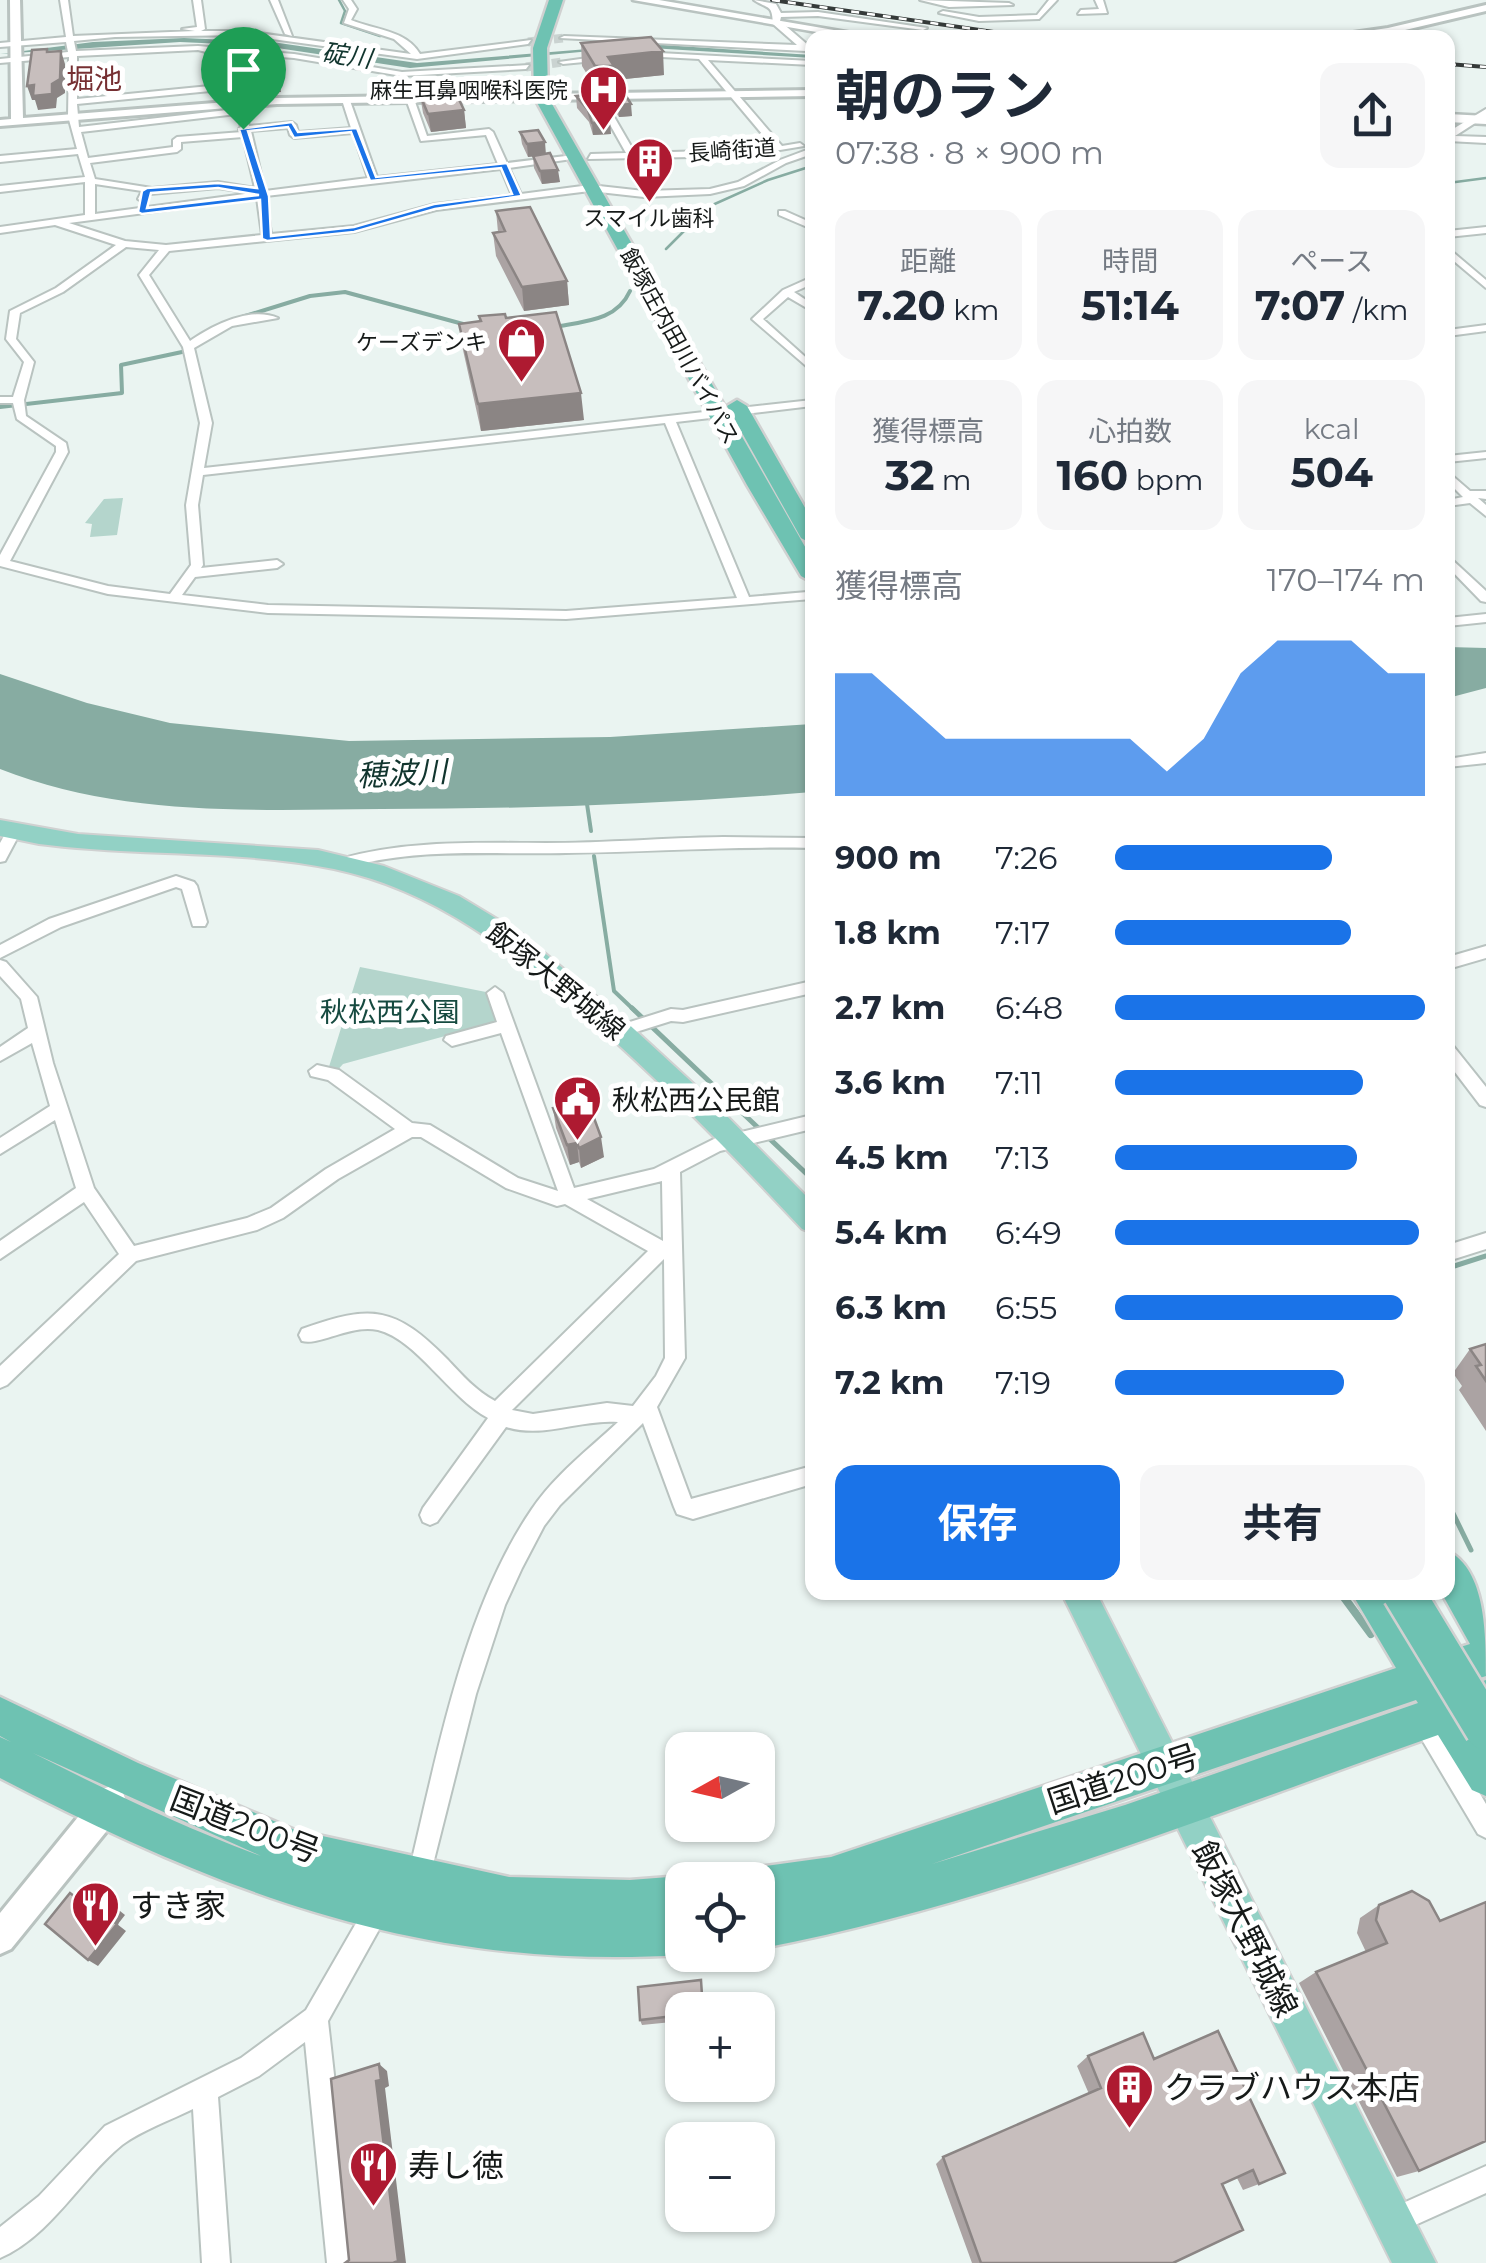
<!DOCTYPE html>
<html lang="ja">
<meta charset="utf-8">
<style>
body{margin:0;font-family:Montserrat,"Noto Sans JP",sans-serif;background:#f6f6f7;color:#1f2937;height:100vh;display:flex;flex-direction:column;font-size:38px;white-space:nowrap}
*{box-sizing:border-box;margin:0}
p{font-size:32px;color:#747a83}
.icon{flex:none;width:55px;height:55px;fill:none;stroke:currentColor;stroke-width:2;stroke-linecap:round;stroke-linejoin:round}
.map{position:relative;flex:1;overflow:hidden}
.details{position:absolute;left:805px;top:30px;width:650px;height:1570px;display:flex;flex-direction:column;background:#fff;border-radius:20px;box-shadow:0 2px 8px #0004}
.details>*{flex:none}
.needle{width:65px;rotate:262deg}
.fabs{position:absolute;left:665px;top:1732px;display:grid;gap:20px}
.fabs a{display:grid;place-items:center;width:110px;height:110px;border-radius:20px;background:#fff;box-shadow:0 2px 8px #0004;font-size:50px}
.pin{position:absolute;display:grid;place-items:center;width:85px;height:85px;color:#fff;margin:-102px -42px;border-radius:50% 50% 50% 0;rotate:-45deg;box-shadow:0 0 10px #0007}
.pin .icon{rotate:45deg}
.round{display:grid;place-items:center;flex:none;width:105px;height:105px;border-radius:20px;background:#f6f6f7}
.overview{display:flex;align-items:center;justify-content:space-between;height:170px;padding:0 30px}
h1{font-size:55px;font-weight:700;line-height:75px}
.figures{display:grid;grid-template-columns:repeat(3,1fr);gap:15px;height:170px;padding:10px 30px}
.figures div{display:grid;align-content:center;border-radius:20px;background:#f6f6f7;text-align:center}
.figures b{font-size:42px;font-weight:700}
.figures small{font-size:28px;font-weight:400}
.figures p{font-size:28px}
.chart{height:280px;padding:20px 30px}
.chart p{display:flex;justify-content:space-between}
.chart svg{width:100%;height:180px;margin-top:10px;fill:#1a73e8;opacity:.7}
.cta{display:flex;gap:20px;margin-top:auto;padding:20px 30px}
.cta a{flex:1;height:115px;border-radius:20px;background:#1a73e8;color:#fff;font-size:40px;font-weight:700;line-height:115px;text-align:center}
.cta a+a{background:#f6f6f7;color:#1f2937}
ul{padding:0 30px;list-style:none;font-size:32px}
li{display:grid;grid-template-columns:160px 120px 1fr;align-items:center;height:75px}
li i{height:25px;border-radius:12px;background:#1a73e8}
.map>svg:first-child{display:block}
.green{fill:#b4d5cc}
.water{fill:#87aca2}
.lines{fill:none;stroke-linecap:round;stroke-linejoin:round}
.stream-far3{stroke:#87aca2;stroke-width:2.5}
.stream-far2{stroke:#87aca2;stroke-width:4}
.stream-far1{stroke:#87aca2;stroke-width:5}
.stream{stroke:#87aca2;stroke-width:8}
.minor-tunnel{stroke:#cad3d1;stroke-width:9;stroke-dasharray:9 4;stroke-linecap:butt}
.minor-casing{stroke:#b9c3c0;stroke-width:4}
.tertiary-casing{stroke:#b9c3c0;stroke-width:6}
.secondary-casing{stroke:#b9c3c0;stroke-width:5}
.primary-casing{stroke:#d0d1d1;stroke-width:4}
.trunk-casing{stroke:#d0d1d1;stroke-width:5}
.minor{fill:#fff;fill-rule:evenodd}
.tertiary{fill:#fff;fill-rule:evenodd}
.secondary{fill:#fff;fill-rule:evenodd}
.primary{fill:#92d1c5;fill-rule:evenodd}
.trunk{fill:#6ec2b2;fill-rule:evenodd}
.rail-casing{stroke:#353a39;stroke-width:4}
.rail{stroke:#fff;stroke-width:2.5;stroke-dasharray:8;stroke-linecap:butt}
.trunk-bridge-casing{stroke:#d0d1d1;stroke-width:46;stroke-linecap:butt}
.trunk-bridge{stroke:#6ec2b2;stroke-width:41}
.wall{fill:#aba3a3}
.shaded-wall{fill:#8b8584}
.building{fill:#c7bebd;stroke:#8b8584;stroke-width:2.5}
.route{fill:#1a73e8;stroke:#fff;stroke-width:2.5;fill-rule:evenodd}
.labels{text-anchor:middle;stroke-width:10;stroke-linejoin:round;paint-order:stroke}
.far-poi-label{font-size:22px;fill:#161a19;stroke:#fff;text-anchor:end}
.far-street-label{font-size:22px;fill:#161a19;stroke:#fff}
.far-water-label{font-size:25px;font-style:italic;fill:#11352e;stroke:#fff}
.far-quarter-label{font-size:28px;fill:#762f32;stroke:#fff}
.street-label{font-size:28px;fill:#161a19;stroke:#fff}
.park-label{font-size:28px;fill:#164a40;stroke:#fff}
.poi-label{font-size:28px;fill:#161a19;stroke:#fff;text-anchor:start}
.water-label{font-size:30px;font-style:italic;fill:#11352e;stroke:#fff}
.near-street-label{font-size:32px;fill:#161a19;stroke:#fff}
.near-poi-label{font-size:32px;fill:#161a19;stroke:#fff;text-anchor:start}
</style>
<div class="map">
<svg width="1486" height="2263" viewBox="0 0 1486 2263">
<rect width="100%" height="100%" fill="#eaf4f1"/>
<path class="green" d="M123 498 117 535 90 537 92 524 85 523 104 499Z
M360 967 491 993 500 1021 343 1064 335 1073 328 1070Z"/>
<path class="water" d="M184 38 272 42 417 63 649 44 812 55V58L634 47 410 68 264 46 180 42 0 54 93 42Z
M1448 647 1486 648V688L1448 698Z
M0 674 87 703 170 723 349 741 610 737 812 724V792C669 804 526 809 381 809 253 810 122 817 0 769Z"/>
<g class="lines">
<path class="stream-far3" d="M339 0 345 11 341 23 380 36
M1448 183 1486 178
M666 249 708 207 768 180 812 166"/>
<path class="stream-far2" d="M242 317 310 296 345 292 463 324
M555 327C587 321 617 320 630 291
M0 407 122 393 121 365 182 352
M587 804 591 831
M594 856 614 991 635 1011"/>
<path class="stream-far1" d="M632 1008 812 1179
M1448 1268 1486 1256
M1448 1503 1471 1550"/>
<path class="stream" d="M1340 1592 1371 1634"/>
<path class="minor-tunnel" d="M528 42 564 38
M526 67 563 62"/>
<defs>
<path id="minor" d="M60 0H68L73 36 195 31 182 29 197 27 193 0H201L205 29 201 31H244L411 54 394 39 344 23 349 9 343 0H351L357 9 351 20C375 30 406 30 420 54L531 40 528 44 417 59 244 35 115 37 74 41 76 51 198 46 294 54 402 72 529 65 526 69 402 76 294 58 230 53 249 126 292 122 296 125 298 132 351 128 342 100 349 98 377 177 498 164 486 135 421 141 406 99 410 96 414 99 427 136 489 129 493 132 507 163 574 155 579 158 509 168 521 194 590 185 644 191 710 189 738 182 780 160 812 148V154L786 163 744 186 710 194 644 197 590 191 436 210 354 232 169 251 149 275 190 341C213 325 251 306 278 318L232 326 194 348 212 423 204 468 812 400V406L676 422 749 597 807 592 812 593V599L566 619 268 613 108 594 0 566V555L56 452V446L17 419 13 403H0V397H13L24 362 6 339 10 311 56 288 116 245 55 225 0 233V227L85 215V182L0 192V186L85 177 78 154 0 162V156L77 149 68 116 69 57 0 63V59L68 52 66 42 0 47V43L66 37ZM198 50 223 56 230 84 77 99V56ZM231 89 236 109 79 127 77 104ZM237 114 241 127 239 129 242 132 177 137 173 140V147L88 158 81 132ZM288 128 290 135 294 138 353 133 368 178 265 191 251 131ZM243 137 255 188 218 182 152 188 95 179 90 163 177 152 181 149V142ZM501 169 512 195 435 204 354 226 271 234 266 196ZM95 184 142 191 138 199 143 202 150 194 218 188 252 193 95 214ZM257 198 262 235 166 245 125 241 69 223ZM126 247 159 250 139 275 183 347 200 423 186 505 191 565 170 594 108 586 10 561 68 452 66 443 26 416 24 400 34 362 16 339 20 313 63 292ZM665 423 737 598 566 611 268 605 182 595 195 577 277 568 283 564 277 560 201 568 203 565 198 505 203 475Z
M270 0H278L292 36 285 34Z
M754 0 776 4 781 13 818 12 927 28 923 30 818 16 781 17 780 21 809 46 810 49 806 51 560 38 564 36 797 45 773 24C772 4 769 10 754 0Z
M920 0 1009 3 1013 5 949 7Z
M1049 0H1057L1039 19 979 21 939 13 943 11 979 17 1037 15Z
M1095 0H1103L1107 13 1078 14 1081 10 1099 9Z
M640 52 812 61V65L708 60 782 146 800 143 804 146 744 156 588 159 591 154 626 153 594 96 598 93 602 96 635 153 744 150 773 147 699 59 643 56Z
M602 56 605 60 563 64 559 62Z
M1486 109V116L1455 136 1486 137V143L1448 141V132Z
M779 211H785L812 223V229L779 215Z
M1486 227V233L1448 237V231Z
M1448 248 1486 280V288L1448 256Z
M812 277V284L794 292 812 304V311L788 297 763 319 812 363V371L752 319 783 290Z
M1486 325V331L1448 336V330Z
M1486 452V458L1448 462V456Z
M1448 472 1470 491H1486V499L1478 498 1486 505V516L1470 503 1448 506V500L1463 497 1448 482Z
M1448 556 1486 591V602L1481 601 1448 567Z
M1486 614V622L1448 626V618Z
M1486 753V763L1448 767V759Z
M14 826 21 831 5 861 0 862V843L9 827Z
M723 837 812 838V848C730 846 649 852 566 853 491 855 418 847 345 868L337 863 340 859C408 840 475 843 546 843 605 843 664 838 723 837Z
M176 876 194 882 197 886 207 922 205 926H193L182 889 176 887 61 927 0 958V945L49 919Z
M1486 946V958L1448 969V957Z
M0 960 6 962 37 997 53 1063 94 1188 134 1246 247 1218 271 1208 326 1169 395 1129 328 1080 311 1076 309 1071 317 1065 339 1070 412 1123 430 1125 518 1178 558 1191 501 1033 452 1046 444 1040 446 1036 497 1022 487 993 495 987 503 993 574 1188 654 1169 716 1138 812 1115V1129L720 1151 680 1172 685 1358 657 1407 691 1499 812 1466V1484L693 1519 677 1514 674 1507 643 1423 560 1505 544 1526 522 1568 505 1605 476 1694 427 1888 419 1892 411 1888 407 1880C436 1762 462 1611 532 1509 555 1475 588 1450 618 1422 579 1419 544 1439 506 1427L437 1522 430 1525 423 1522 420 1515 423 1508 488 1418C450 1398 416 1339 378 1330 350 1324 320 1346 302 1341L299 1335 302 1329C372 1304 395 1306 448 1360 462 1375 476 1391 495 1401L648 1251 565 1204 557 1206 506 1188 421 1137H412L338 1179 283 1218 257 1230 136 1261 7 1385 0 1388V1366L119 1254 84 1202 0 1259V1241L76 1188 55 1120 0 1154V1138L50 1106 32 1043 0 1061V1047L28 1028 21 999 0 976ZM662 1181 663 1241 587 1199 658 1182ZM664 1259 665 1358 656 1376 633 1406 607 1403 533 1414 512 1410Z
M812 981V993L683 1022 671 1021 620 1037 612 1031 614 1027 671 1009 683 1010Z
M1448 1045 1454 1047 1486 1087V1107L1480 1105 1448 1063Z
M1486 1233V1249L1448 1261V1245Z
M1423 1709 1431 1712 1486 1804V1838L1478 1834 1415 1728 1412 1720 1415 1712Z
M379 1896 388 1899 391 1908 328 2021 355 2263H327L305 2042 259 2076 218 2097 230 2263H202L193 2109C171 2120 142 2130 122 2145 81 2178 51 2236 0 2258V2227L39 2196 105 2126 241 2058 306 2010 370 1899Z
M1486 2166V2193L1393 2235 1383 2232 1380 2222 1383 2212Z"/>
<path id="tertiary" d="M10 0H20L23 118 277 98 812 90V96L277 104 0 126V120L11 119Z
M1486 5V11L1388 34 1318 38 1388 28Z
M111 1786 122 1790 126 1801 122 1812 11 1949 0 1954V1913L100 1790Z"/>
<path id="secondary" d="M633 0H659L881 38H851Z
M1448 114 1486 116V124L1448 122Z"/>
<path id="primary" d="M0 820 78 834 318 850 384 866 459 896 522 934 622 1018 710 1099 812 1202V1233L802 1229C735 1157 666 1086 592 1021 513 953 438 891 334 869 237 849 136 857 39 844L0 836Z
M1061 1592H1096L1436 2263H1392Z"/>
<path id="trunk" d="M549 0H563L547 48 548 97 812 559V582L801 576 747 485 534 97 533 48Z
M737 400 747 406 812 520V544L801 538 727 406Z
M1448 1551C1486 1570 1486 1635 1486 1676L1452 1687 1454 1691 1486 1680V1718L1474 1722 1486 1740V1796L1472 1790 1438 1735C1215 1813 990 1905 758 1949V1880H741L743 1873 758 1867 831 1857 1396 1668 1351 1592H1391L1432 1656 1470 1644 1441 1592H1448ZM1416 1700 1418 1703 1125 1805 932 1864Z
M0 1697 138 1763 295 1830 509 1877 630 1880 682 1876 691 1880H682V1955C425 1971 224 1894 0 1778V1737L11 1742 0 1736ZM33 1753 261 1856C182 1827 108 1791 33 1753Z"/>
</defs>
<use href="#minor" class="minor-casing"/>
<use href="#tertiary" class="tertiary-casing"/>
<use href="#secondary" class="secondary-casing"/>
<use href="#primary" class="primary-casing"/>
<use href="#trunk" class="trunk-casing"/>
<use href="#minor" class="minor"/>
<use href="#tertiary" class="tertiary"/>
<use href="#secondary" class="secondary"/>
<use href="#primary" class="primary"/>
<use href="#trunk" class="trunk"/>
<defs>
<path id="rail" d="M772 0 1036 38
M1448 64 1486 67"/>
</defs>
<use href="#rail" class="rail-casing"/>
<use href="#rail" class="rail"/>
<defs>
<path id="trunk-bridge" d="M1403 1592 1486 1729"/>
</defs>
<use href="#trunk-bridge" class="trunk-bridge-casing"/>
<use href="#trunk-bridge" class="trunk-bridge"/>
</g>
<path class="wall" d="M581 43 664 75 615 80V89H596L582 66Z
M610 91 632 116 619 117 610 103Z
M420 95 464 110 466 128 431 132 423 113Z
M576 96 611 134 593 135 589 122 577 108Z
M520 132 546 154 560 182 542 184 534 168 533 156 528 157 522 144Z
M496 211 567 281 569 305 524 311 496 256 493 233 498 232Z
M506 318 584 420 481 431 463 350 459 324Z
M553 1108 604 1157 581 1168 579 1162 570 1165 556 1128Z
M1486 1344V1431L1459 1390 1462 1386 1453 1373 1470 1349Z
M1412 1891 1419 2171 1397 2177 1299 1983 1316 1972 1366 1952 1357 1933 1360 1918 1379 1905Z
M682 2010V2021L642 2025 640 2020Z
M1218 2031 1259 2184 1243 2190 1237 2178 1222 2184 1173 2263H972L936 2164 943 2157 1089 2094 1077 2066 1088 2056 1154 2059Z"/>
<path class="shaded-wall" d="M61 51 65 64V93L57 98 56 108 38 110 35 100H32L27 86 52 84Z
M663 51 664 75 615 80 614 66 608 57Z
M277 69 281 92 245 96 240 72Z
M631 104 632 116 619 117 618 105Z
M464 110 466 128 431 132 428 114Z
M610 121 611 134 593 135 592 123Z
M545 142 546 155 528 157 527 144Z
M558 170 560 182 542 184 540 171Z
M567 281 569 305 524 311 522 287Z
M581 393 584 420 481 431 478 404Z
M601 1137 604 1157 581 1168 579 1148Z
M577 1143 579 1162 570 1165 567 1145Z
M105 1899 125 1915 118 1924 108 1918Z
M117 1924 126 1931 98 1966 88 1960Z
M379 2064 387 2071 389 2086 385 2088 406 2263H393L376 2081Z"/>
<path class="building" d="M651 37 663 51 608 57 614 66H595L581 43Z
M231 39 270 40 277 69 240 72Z
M47 49V52L61 51 60 79 52 84V94L33 96 34 85 27 86 32 50Z
M455 91 464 110 428 114 420 95Z
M610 91H623L631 104 618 105Z
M594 94 610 121 592 123 588 110 576 96Z
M538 130 545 142 527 144 520 132Z
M550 153 558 170 540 171 533 156Z
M530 207 567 281 522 287 493 233 505 231 496 211Z
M556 312 581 393 478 404 459 324 481 321 479 316 505 314 506 318Z
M587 1099 601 1137 579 1148 577 1143 567 1145 553 1108Z
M1486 1344V1381L1476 1366 1481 1365 1470 1349Z
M1412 1891 1429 1901 1440 1921 1486 1902V2141L1419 2171 1316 1972 1387 1943 1376 1920 1379 1905Z
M70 1893 95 1912 105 1899 116 1908 108 1918 117 1924 88 1960 45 1924Z
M701 1980 703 2010H682V2015L640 2020 638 1987Z
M1218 2031 1285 2173 1259 2184 1253 2170 1222 2184 1243 2230 1173 2263H981L943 2157 1101 2088 1088 2056 1143 2033 1154 2059Z
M379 2064 381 2080 376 2081 398 2261 393 2263H345L349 2260 331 2079Z"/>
<path class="route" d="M292 122 298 132 357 128 376 177 507 163 522 196 435 209 354 232 267 241 262 239 260 200 142 214 138 212 142 191 147 188 218 183 257 188 239 129ZM288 127 294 138 351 132 370 181 501 168 512 194 434 204 354 227 271 236 269 196 248 131ZM218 188 259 195 147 208 151 193Z"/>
<defs>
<symbol id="hospital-pin" viewBox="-11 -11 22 30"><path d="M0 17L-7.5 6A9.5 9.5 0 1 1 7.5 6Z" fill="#ae1a31" stroke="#fff"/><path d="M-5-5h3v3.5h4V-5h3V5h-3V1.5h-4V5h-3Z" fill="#fff"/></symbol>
<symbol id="building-pin" viewBox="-11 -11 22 30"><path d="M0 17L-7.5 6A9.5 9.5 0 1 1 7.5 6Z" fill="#ae1a31" stroke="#fff"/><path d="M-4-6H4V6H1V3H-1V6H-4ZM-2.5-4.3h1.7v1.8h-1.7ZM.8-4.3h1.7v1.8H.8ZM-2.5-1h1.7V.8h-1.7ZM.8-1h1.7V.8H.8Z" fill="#fff"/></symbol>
<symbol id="shop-pin" viewBox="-11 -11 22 30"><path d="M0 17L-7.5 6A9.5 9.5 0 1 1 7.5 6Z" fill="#ae1a31" stroke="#fff"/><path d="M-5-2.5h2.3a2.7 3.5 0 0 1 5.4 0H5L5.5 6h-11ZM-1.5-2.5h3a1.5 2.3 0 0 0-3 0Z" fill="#fff"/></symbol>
<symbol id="civic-pin" viewBox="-11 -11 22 30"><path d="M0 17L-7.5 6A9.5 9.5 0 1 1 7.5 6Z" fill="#ae1a31" stroke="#fff"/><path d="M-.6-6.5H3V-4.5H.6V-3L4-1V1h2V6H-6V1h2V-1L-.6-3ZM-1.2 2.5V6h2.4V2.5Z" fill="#fff"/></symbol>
<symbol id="restaurant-pin" viewBox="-11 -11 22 30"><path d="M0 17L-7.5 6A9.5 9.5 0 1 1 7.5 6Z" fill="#ae1a31" stroke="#fff"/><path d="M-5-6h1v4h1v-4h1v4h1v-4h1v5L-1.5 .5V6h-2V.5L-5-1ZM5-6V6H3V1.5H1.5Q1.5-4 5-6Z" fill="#fff"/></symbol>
</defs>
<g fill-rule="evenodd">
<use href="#hospital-pin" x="576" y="62" width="55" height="75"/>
<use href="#building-pin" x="622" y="134" width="55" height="75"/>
<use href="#shop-pin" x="494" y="314" width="55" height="75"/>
<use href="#civic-pin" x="550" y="1072" width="55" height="75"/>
<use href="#restaurant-pin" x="68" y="1878" width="55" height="75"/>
<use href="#building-pin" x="1102" y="2060" width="55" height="75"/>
<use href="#restaurant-pin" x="346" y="2138" width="55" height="75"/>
</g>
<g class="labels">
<g class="far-poi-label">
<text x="568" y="98">麻生耳鼻咽喉科医院</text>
<text x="649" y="226" text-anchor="middle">スマイル歯科</text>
<text x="487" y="350">ケーズデンキ</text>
</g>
<g class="far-street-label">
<text transform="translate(732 150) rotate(-4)" y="8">長崎街道</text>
<text transform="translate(680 346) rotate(61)" y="8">飯塚庄内田川バイパス</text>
</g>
<g class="far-water-label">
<text transform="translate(347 55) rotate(8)" y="9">碇川</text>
</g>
<g class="far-quarter-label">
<text x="94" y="89">堀池</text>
</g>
<g class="street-label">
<text transform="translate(556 981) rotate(39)" y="10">飯塚大野城線</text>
</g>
<g class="park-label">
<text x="390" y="1022">秋松西公園</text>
</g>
<g class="poi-label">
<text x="612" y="1110">秋松西公民館</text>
</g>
<g class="water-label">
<text transform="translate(402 774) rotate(-3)" y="10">穂波川</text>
</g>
<g class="near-street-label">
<text transform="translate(1123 1779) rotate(-18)" y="11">国道200号</text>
<text transform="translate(245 1825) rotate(21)" y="11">国道200号</text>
<text transform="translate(1245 1929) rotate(63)" y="11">飯塚大野城線</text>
</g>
<g class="near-poi-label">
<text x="130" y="1917">すき家</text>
<text x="1164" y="2099">クラブハウス本店</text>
<text x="408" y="2177">寿し徳</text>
</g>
</g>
</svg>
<div class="fabs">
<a><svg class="needle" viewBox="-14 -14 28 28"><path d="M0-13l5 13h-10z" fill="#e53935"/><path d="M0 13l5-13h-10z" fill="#747a83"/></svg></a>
<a><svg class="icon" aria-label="locate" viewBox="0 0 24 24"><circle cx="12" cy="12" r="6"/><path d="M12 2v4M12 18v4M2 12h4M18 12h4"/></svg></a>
<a>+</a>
<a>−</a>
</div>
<div class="pin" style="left:243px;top:129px;background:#1e9e55"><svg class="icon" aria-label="arrive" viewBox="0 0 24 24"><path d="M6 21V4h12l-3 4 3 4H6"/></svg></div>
<section class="details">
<div class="overview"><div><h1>朝のラン</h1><p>07:38 · 8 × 900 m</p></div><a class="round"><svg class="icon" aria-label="share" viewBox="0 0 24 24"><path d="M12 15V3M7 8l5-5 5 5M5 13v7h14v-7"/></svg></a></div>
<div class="figures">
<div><p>距離</p><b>7.20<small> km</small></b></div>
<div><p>時間</p><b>51:14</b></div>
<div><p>ペース</p><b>7:07<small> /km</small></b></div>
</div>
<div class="figures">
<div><p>獲得標高</p><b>32<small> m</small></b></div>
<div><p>心拍数</p><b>160<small> bpm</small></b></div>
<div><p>kcal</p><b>504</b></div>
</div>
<div class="chart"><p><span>獲得標高</span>170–174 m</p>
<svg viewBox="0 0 160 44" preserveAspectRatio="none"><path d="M0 44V14L10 14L20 22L30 30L40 30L50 30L60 30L70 30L80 30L90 38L100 30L110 14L120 6L130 6L140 6L150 14L160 14V44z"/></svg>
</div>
<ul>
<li><b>900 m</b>7:26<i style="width:70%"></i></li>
<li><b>1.8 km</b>7:17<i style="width:76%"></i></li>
<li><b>2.7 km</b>6:48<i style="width:100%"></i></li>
<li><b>3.6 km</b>7:11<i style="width:80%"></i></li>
<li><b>4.5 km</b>7:13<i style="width:78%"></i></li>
<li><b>5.4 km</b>6:49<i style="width:98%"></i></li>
<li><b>6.3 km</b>6:55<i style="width:93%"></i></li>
<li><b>7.2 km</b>7:19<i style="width:74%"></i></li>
</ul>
<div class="cta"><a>保存</a><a>共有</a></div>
</section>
</div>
